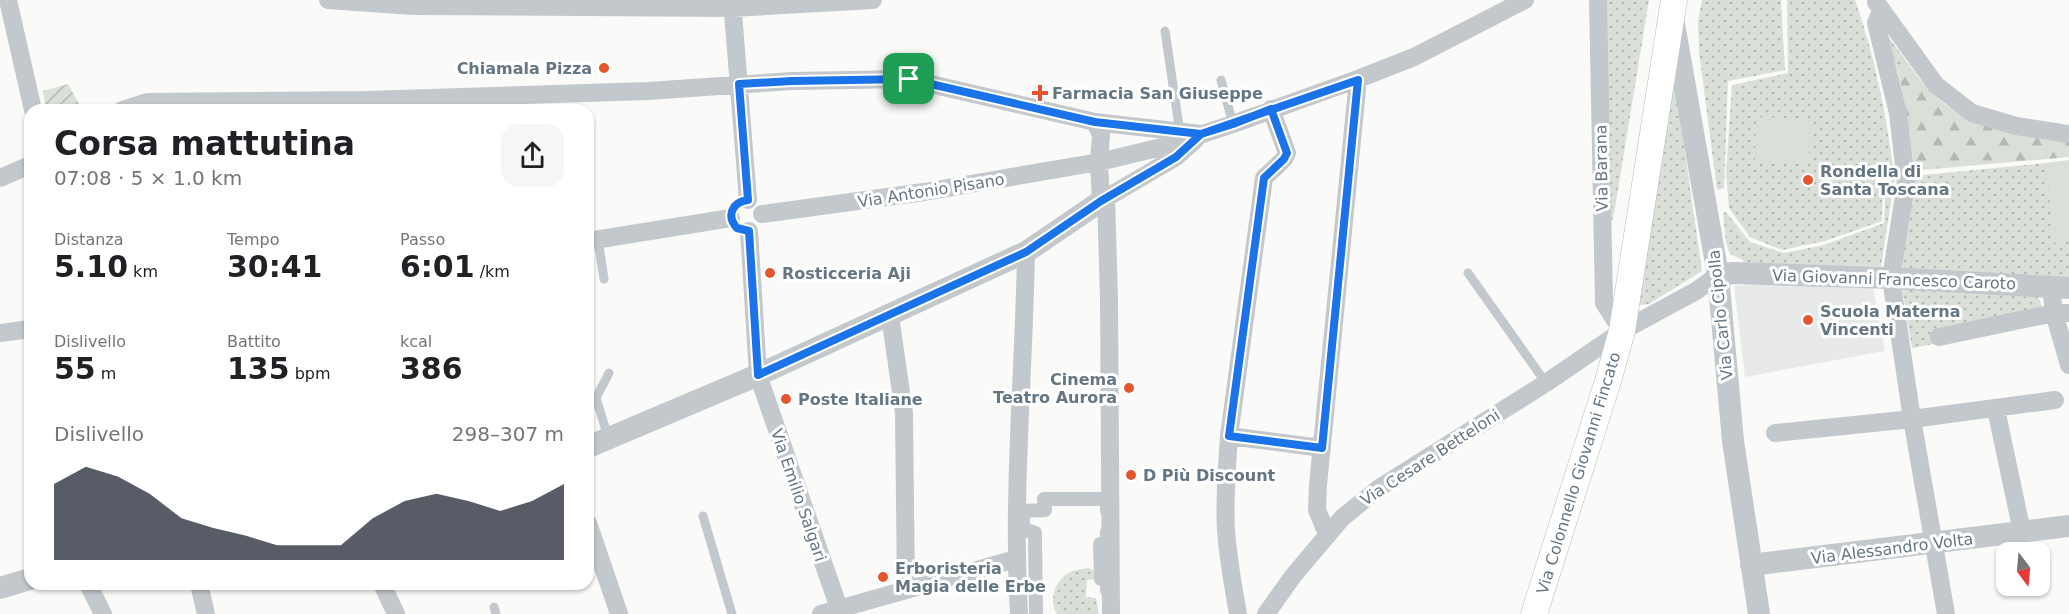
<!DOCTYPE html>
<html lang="it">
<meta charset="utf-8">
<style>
body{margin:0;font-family:"DejaVu Sans",sans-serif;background:#f6f6f6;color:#202124;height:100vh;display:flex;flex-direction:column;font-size:22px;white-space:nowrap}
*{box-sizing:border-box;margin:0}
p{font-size:20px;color:#757577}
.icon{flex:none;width:33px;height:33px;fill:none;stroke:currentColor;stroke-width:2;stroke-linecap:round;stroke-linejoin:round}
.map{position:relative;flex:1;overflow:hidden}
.details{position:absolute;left:24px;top:104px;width:570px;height:486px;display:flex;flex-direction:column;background:#fff;border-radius:18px;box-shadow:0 2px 4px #0004}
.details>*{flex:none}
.needle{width:39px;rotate:164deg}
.fabs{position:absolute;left:1996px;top:542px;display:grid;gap:12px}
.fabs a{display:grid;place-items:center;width:54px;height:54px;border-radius:12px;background:#fff;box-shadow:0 2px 4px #0004;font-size:30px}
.pin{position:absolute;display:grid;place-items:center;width:51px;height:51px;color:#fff;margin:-26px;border-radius:12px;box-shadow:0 3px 9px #0006}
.round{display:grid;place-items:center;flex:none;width:63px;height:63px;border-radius:18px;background:#f6f6f6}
.headline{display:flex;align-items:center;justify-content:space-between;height:102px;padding:0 30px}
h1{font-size:33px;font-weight:700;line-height:45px}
.figures{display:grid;grid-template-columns:repeat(3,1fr);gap:9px;height:102px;padding:6px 30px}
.figures div{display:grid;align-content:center}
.figures b{font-size:30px;font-weight:700}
.figures small{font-size:16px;font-weight:400}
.figures p{font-size:16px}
.chart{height:168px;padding:12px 30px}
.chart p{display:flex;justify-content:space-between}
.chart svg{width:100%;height:108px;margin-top:6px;fill:#111827;opacity:.7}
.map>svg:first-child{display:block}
.built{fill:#e8e9e9}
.grass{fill:url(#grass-dots)}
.forest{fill:url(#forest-firs)}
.garden{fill:url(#garden-furrows)}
.pitch{fill:#dadfd7}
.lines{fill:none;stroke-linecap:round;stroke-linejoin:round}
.secondary-casing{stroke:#b3babf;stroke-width:27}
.service{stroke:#c3c8cc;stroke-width:9}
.pedestrian{stroke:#c3c8cc;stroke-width:14}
.minor{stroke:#c3c8cc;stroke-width:18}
.tertiary{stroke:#c3c8cc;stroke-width:22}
.secondary{stroke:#fff;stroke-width:26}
.route-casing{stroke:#fff;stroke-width:12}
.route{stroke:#1a73e8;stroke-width:8}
.poi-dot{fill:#e4572e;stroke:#fff;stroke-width:2}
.labels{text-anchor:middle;stroke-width:6;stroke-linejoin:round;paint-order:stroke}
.poi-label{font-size:16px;font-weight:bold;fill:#657683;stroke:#fff;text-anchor:start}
.street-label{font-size:16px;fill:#657683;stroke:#fff}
</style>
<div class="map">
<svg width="2069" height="614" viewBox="0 0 2069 614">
<defs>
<pattern id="grass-dots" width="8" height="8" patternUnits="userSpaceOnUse" patternTransform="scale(1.5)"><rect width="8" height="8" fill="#dadfd7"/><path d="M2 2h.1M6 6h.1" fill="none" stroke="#b4b9b4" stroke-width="1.8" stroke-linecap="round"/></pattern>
<pattern id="forest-firs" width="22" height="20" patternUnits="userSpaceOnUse" patternTransform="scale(1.5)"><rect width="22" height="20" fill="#dadfd7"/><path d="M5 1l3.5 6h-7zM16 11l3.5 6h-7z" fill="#b4b9b4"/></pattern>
<pattern id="garden-furrows" width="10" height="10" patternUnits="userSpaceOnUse" patternTransform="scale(1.5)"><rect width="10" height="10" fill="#dadfd7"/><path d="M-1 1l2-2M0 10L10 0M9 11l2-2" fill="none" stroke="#b4b9b4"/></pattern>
</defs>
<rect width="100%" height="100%" fill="#fafaf8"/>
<path class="built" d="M1767 284 1873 288 1885 351 1745 377 1734 286Z"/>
<path class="grass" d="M1605 0H1649L1613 220H1608Z
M1702 0H1781L1785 70 1728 81 1724 188 1717 190 1699 51 1698 21Z
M1787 0H1855C1875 56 1886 114 1894 173L1883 175 1882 221 1825 241 1782 250 1750 237 1729 208 1726 172 1732 85 1788 73Z
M1885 32 1910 66 1904 67 1898 72Z
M1674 76 1702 271 1649 304 1641 305 1638 304Z
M2069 161V281L1903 268 1902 262 1912 176Z
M1895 177 1881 266 1743 264V260L1730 254 1726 243 1723 213 1726 212 1750 242 1784 253 1824 245 1884 223 1886 178Z
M1902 288 2037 295 2041 303V309L1939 343 1912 348Z
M1089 568 1094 571 1097 579 1087 580 1086 597 1096 598 1099 614H1057C1048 600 1055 580 1070 572 1075 570 1082 569 1089 568Z"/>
<path class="forest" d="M1910 66C1917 75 1923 84 1931 92 1968 129 2019 135 2069 142V157L1911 171 1905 104 1898 72 1904 67Z"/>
<path class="garden" d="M68 84 82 109H46L43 91Z"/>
<path class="pitch" d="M1756 117 1811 119 1809 164 1755 162Z
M2069 160V241L2054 243 2046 163Z"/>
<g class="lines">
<defs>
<path id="secondary" d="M1534 614 1608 381 1622 331 1674 0"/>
</defs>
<use href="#secondary" class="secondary-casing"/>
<path class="service" d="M1165 31 1180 133
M1221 80 1233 124
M598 239 604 279
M1468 273 1546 383
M608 437 596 398 609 373
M703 516 732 614
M494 607 496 614"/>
<path class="pedestrian" d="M1107 532V544H1100L1101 579H1107V590
M1036 614 1035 533 1023 529V511L1045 510 1044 499H1107V510"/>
<path class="minor" d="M8 0 33 110
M328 0 413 6 732 8 873 0
M732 0 748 200
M1598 0 1604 303 1622 331
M1876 2 1936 85 1972 113 2016 126 2069 134
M1881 11 1876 23 1898 113 1906 183 1891 278 1912 419 1946 614
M122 110 147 102 366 100 648 91 792 81 909 79 1095 122 1201 134
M1095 122 1101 135 1099 162 1101 201 1176 157 1196 139
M0 178 30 165
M1106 197 1109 299 1111 614
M762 214 924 192 1099 162 1166 146 1233 124 1358 79 1414 57 1525 0
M749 231 758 375 841 614
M588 241 731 218
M2051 287 2054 313 2069 365
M890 316 904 413 906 590
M0 333 30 329
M1939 337 2054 313H2069
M1996 409 2022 532
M1775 433 1912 419 2055 400
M1229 436 1322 448
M588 523 619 614
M1327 534 1317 510 1318 485 1358 79
M88 584 103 614
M199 584 206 614
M382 584 396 614
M821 614 1016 559
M1019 614C1012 493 1024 373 1026 252
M1238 614C1233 586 1228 559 1226 530 1224 499 1227 467 1229 436L1264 178 1284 159 1287 153 1271 109
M1266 614 1293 576 1342 518 1379 488 1546 383 1622 331 1696 291 1718 275"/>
<path class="tertiary" d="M1674 24 1718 275 1733 441 1759 614
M1718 275 1733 273 1891 278 2069 288
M588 447 758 375 1026 252 1101 201
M1751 565 2069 526
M0 588 30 579"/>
<use href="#secondary" class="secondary"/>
</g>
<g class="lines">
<defs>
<path id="route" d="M909 79 792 81 739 84 748 200C732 202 726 216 737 228L749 231 758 375 1026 252 1101 201 1176 157 1201 134 1233 124 1271 109 1287 153 1284 159 1264 178 1229 436 1322 448 1358 80 1201 134 1095 122 909 79"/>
</defs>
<use href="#route" class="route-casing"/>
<use href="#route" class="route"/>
</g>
<g class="poi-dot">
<circle cx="604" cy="68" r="6"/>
<path d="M1037 84h6v6h6v6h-6v6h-6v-6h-6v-6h6z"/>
<circle cx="1808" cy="180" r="6"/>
<circle cx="770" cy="273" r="6"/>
<circle cx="1808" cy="320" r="6"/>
<circle cx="1129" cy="388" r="6"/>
<circle cx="786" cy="399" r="6"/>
<circle cx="1131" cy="475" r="6"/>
<circle cx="883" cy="577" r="6"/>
</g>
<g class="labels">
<g class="poi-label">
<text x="592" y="74" text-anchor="end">Chiamala Pizza</text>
<text x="1052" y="99">Farmacia San Giuseppe</text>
<text x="1820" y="177">Rondella di<tspan x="1820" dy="18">Santa Toscana</tspan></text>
<text x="782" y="279">Rosticceria Aji</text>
<text x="1820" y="317">Scuola Materna<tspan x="1820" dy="18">Vincenti</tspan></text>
<text x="1117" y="385" text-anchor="end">Cinema<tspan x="1117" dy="18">Teatro Aurora</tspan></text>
<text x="798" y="405">Poste Italiane</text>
<text x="1143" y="481">D Più Discount</text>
<text x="895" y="574">Erboristeria<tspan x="895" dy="18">Magia delle Erbe</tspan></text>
</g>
<g class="street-label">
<text transform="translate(1601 168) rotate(-91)" y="6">Via Barana</text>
<text transform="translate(931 190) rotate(-9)" y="6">Via Antonio Pisano</text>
<text transform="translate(1894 279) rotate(2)" y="6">Via Giovanni Francesco Caroto</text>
<text transform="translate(1720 315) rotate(-96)" y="6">Via Carlo Cipolla</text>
<text transform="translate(1430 457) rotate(-33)" y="6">Via Cesare Betteloni</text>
<text transform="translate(1578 473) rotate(-73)" y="6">Via Colonnello Giovanni Fincato</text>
<text transform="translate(799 495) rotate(71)" y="6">Via Emilio Salgari</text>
<text transform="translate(1892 548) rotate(-7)" y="6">Via Alessandro Volta</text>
</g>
</g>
</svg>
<div class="fabs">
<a><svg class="needle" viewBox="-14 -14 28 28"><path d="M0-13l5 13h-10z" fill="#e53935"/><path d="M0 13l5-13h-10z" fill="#757577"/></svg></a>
</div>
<div class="pin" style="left:909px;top:79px;background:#1e9e55"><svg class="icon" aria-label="arrive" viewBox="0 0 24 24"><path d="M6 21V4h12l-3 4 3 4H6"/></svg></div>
<section class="details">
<div class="headline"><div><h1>Corsa mattutina</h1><p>07:08 · 5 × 1.0 km</p></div><a class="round"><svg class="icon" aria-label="share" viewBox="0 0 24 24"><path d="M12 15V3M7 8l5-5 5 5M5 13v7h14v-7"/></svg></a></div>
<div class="figures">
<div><p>Distanza</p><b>5.10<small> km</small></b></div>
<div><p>Tempo</p><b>30:41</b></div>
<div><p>Passo</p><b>6:01<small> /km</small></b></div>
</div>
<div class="figures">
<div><p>Dislivello</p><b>55<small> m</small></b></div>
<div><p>Battito</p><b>135<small> bpm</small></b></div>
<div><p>kcal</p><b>386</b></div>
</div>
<div class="chart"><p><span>Dislivello</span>298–307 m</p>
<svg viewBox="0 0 160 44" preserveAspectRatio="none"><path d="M0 44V13L10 6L20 10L30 17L40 27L50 31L60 34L70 38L80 38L90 38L100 27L110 20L120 17L130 20L140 24L150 20L160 13V44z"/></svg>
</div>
</section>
</div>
